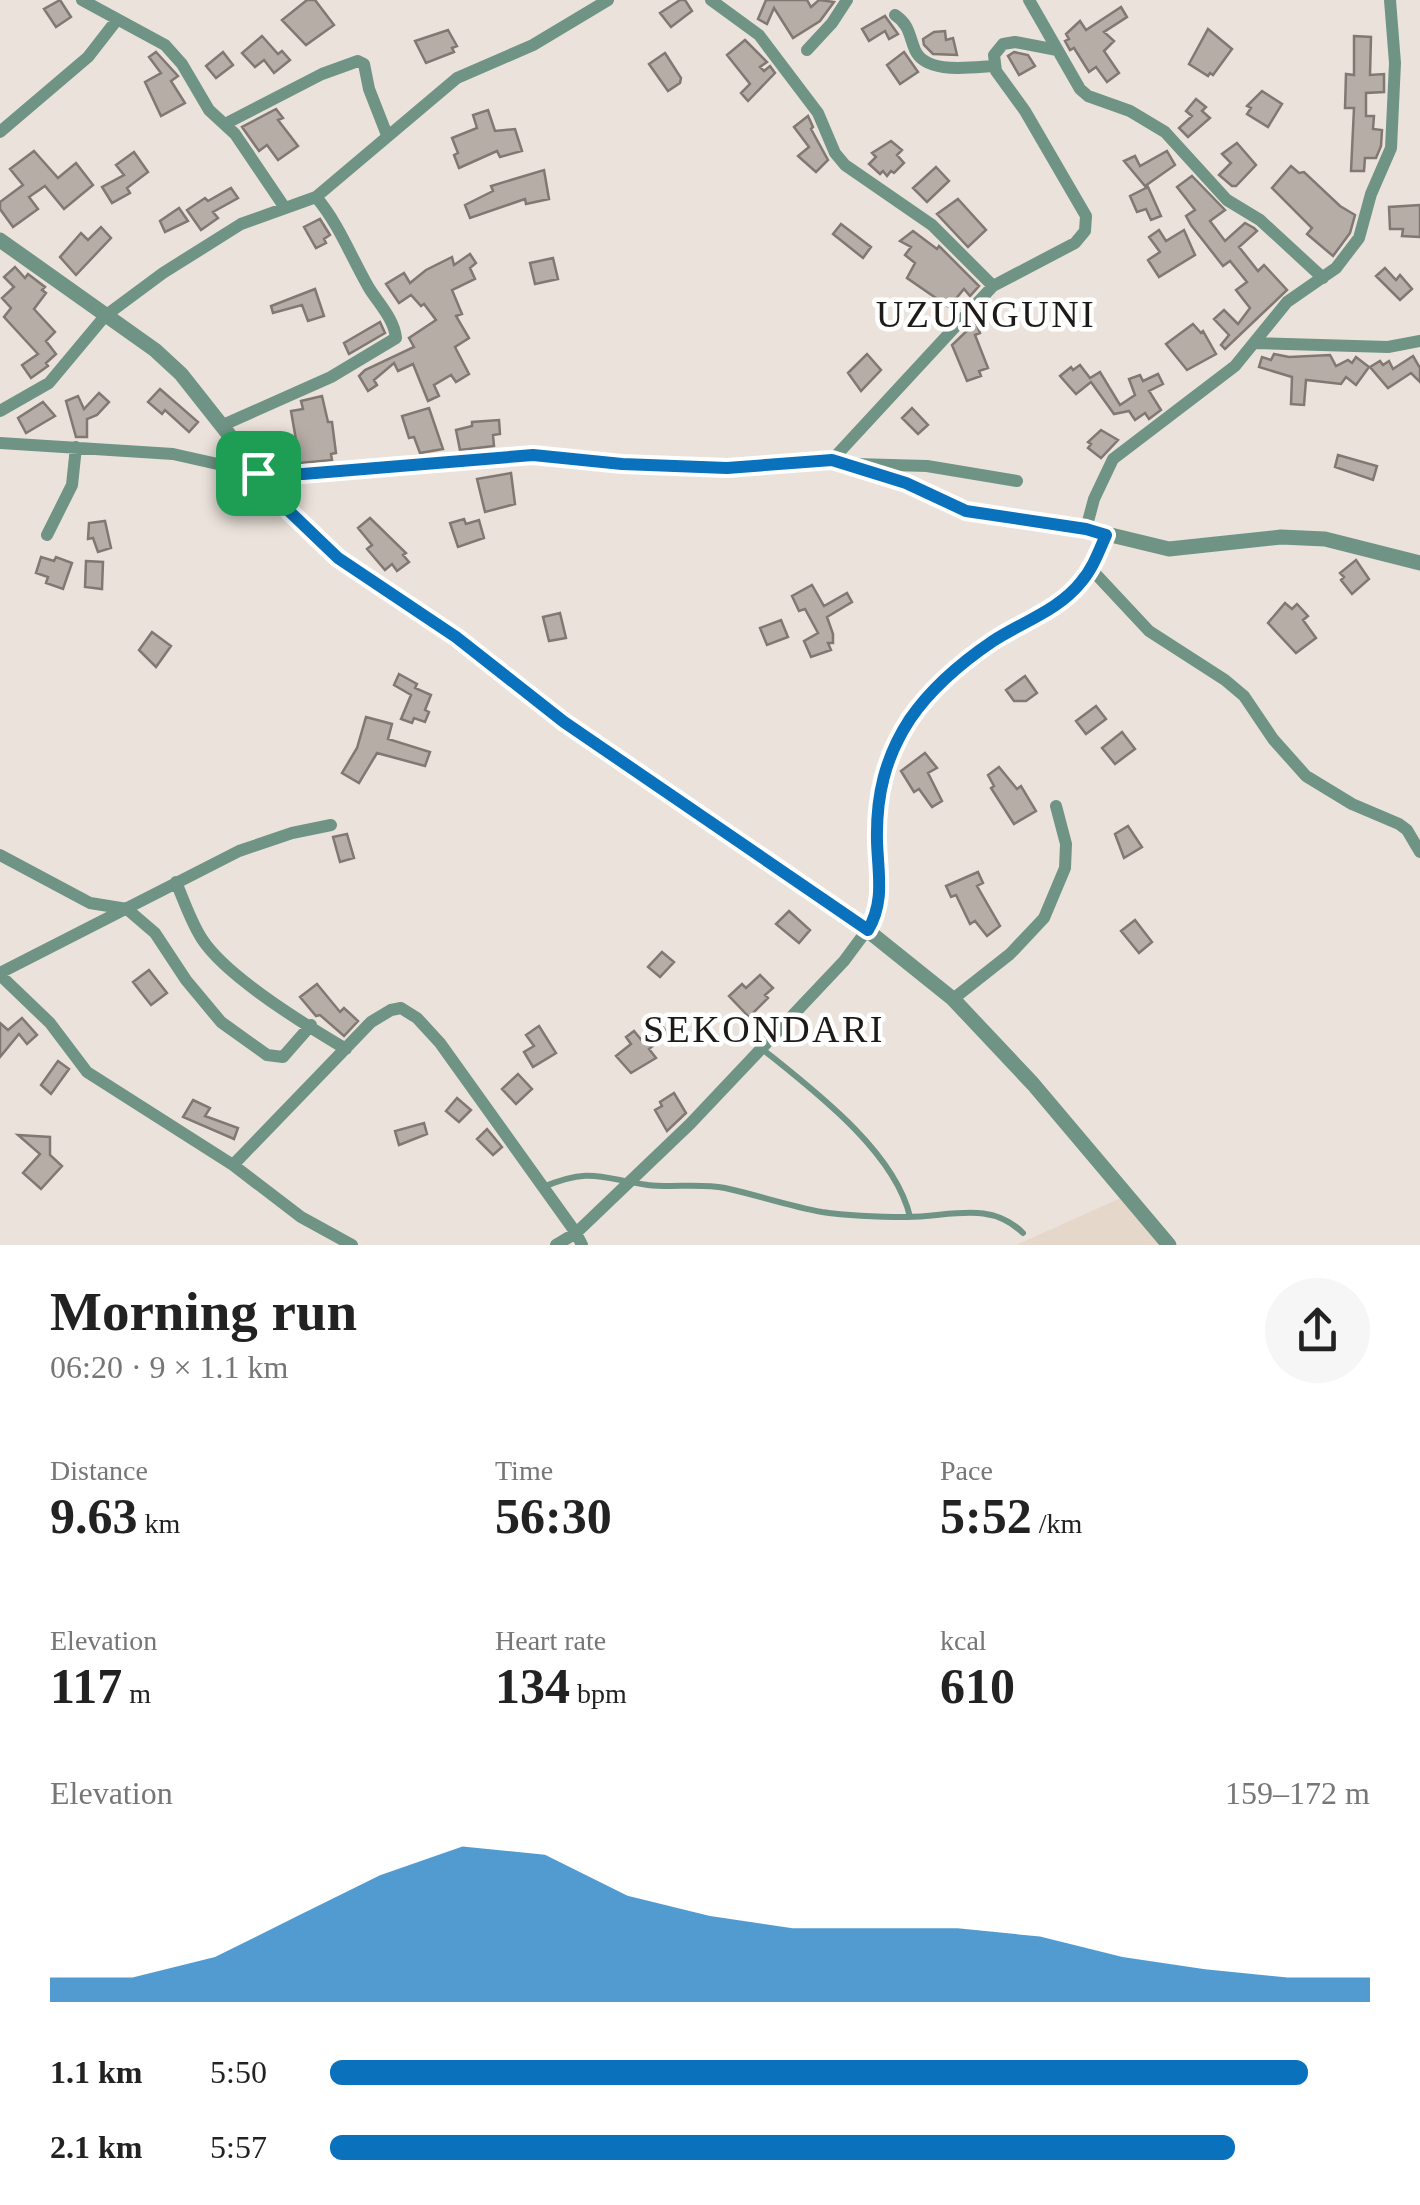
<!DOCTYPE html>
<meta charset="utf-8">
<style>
body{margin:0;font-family:"Times New Roman",serif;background:#f6f6f6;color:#222;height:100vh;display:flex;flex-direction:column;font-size:38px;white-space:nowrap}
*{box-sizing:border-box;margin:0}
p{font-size:32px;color:#767676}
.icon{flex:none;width:55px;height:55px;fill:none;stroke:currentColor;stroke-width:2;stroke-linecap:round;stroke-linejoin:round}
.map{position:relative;height:1245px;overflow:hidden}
.panel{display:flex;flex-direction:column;background:#fff;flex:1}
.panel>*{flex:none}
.pin{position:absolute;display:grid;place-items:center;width:85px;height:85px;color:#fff;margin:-42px;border-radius:20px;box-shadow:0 5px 15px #0006}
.round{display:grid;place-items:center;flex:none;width:105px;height:105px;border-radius:52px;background:#f6f6f6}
.overview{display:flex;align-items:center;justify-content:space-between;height:170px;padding:0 50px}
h1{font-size:55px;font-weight:600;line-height:75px}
.figures{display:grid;grid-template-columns:repeat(3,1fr);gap:15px;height:170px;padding:10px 50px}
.figures div{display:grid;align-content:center}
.figures b{font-size:50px;font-weight:600}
.figures small{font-size:28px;font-weight:400}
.figures p{font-size:28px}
.chart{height:280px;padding:20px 50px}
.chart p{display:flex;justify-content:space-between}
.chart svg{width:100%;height:180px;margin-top:10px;fill:#0a72bd;opacity:.7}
ul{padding:0 50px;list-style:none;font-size:32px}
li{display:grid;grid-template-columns:160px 120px 1fr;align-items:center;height:75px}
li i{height:25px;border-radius:12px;background:#0a72bd}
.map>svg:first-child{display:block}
.built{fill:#e5d7c9}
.building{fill:#b6ada6;stroke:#817873;stroke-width:2.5}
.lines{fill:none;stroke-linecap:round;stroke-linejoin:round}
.service{stroke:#6f9485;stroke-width:6}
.minor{stroke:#6f9485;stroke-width:12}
.tertiary{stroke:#6f9485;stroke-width:15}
.route-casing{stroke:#fff;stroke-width:20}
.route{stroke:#0a72bd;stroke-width:12}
.labels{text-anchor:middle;stroke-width:9;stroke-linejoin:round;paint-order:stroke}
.quarter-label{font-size:38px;letter-spacing:2.5px;fill:#1d1a17;stroke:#fff}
</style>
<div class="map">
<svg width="1420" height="1245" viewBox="0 0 1420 1245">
<rect width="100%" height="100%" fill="#ebe3db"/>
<path class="built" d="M1123 1197 1166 1245H1016Z"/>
<path class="building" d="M60 0 71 17 56 27 44 9Z
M307 0H315L334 25 306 45 282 20Z
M680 0H685L692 11 671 27 660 13Z
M766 0H807L811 7 819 0 834 2 820 21 793 38 774 8 767 24 758 19Z
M1121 7 1127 17 1104 32 1114 41 1104 51 1119 73 1107 82 1096 67 1089 72 1074 48 1070 50 1065 41 1069 39 1066 34 1080 21 1086 30Z
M885 16 898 34 889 39 885 31 869 41 862 29Z
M1208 29 1232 49 1213 75 1210 73 1208 76 1189 64Z
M448 30 457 46 452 48 454 52 426 63 415 41Z
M945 31 946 40 953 38 957 55 933 54 924 45 923 39 934 32Z
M262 36 278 54 282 51 290 60 274 73 264 60 255 67 242 53Z
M1354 36 1371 37 1370 75 1384 74V92L1366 93V116H1374L1373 129 1382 130 1381 146 1376 158H1365L1364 171H1351L1354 108H1345L1346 74 1354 75Z
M745 40 767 62 760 67 764 71 770 66 775 73 748 101 741 93 750 84 727 55Z
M156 52 178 76 171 81 185 103 161 116 145 82 161 73 149 57Z
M223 52 233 65 216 78 206 66Z
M904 52 918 72 900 84 887 65Z
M1014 52 1028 55 1035 66 1019 75 1008 56Z
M665 53 681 78 680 83 668 91 649 64Z
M1262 91 1282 104 1268 127 1247 114 1251 108 1247 106Z
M1196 99 1206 107 1202 111 1210 118 1188 137 1179 128 1192 116 1186 111Z
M276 109 283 118 278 120 298 146 278 160 267 145 259 151 242 127Z
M488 110 495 131 515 129 522 151 500 157 497 151 459 168 454 155 458 153 452 138 477 128 473 115Z
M808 116 813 127 811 129 828 160 816 172 798 156 809 147 794 127Z
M891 141 902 150 897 155 904 163 894 173 891 171 887 176 883 171 880 174 869 164 876 157 872 153Z
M1237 143 1256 165 1236 186H1232L1219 175 1231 163 1222 154Z
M34 151 58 178 76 163 93 185 64 209 45 186 29 197 38 209 13 227 0 209V202L23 185 10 169Z
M1167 151 1175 165 1145 186 1124 161 1135 156 1140 166Z
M134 152 148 172 127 188 130 193 112 203 102 187 124 175 116 165Z
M1291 166 1299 173 1304 172 1340 206 1355 215 1350 233 1333 256 1307 234 1312 228 1272 188Z
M936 167 949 181 927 202 913 188Z
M544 170 549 199 526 204 525 199 470 218 465 205 493 191 491 186Z
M1192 176 1225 210 1210 221 1225 241 1245 223 1254 228 1257 231 1239 247 1258 271 1264 265 1287 290 1225 349 1221 345 1229 335 1214 319 1224 310 1238 324 1250 308 1236 290 1247 282 1230 261 1223 266 1191 225 1186 216 1195 210 1177 187Z
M1148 187 1161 216 1151 220 1146 209 1137 212 1130 196Z
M231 188 238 198 213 212 218 218 201 230 187 210 205 198 208 201Z
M958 199 986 230 968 247 937 214Z
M1420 205V237L1402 236 1403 229H1390L1389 207Z
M179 208 188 221 165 232 160 221Z
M320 219 330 235 324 239 326 243 316 248 304 227Z
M841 224 871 247 863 258 833 234Z
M101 227 111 238 76 275 60 257 81 233 88 240Z
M1159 230 1166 241 1184 230 1195 255 1159 277 1148 260 1160 252 1149 237Z
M913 231 937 249 939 246 979 286 970 296 964 289 949 307 907 278 915 263 905 255 911 247 900 241Z
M470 254 476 263 470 268 475 279 452 290 462 314 456 316 469 338 455 347 469 374 456 382 451 375 434 385 439 396 428 401 413 364 398 371 394 363 374 380 377 385 368 391 359 376 365 370 414 347 409 338 436 320 424 304 421 306 411 295 399 303 386 284 404 273 410 283 426 270 452 257 454 265Z
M553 258 558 279 535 284 530 263Z
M15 267 25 278 28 274 45 287 42 290 46 293 34 309 55 332 46 341 56 354 46 363 48 366 31 378 22 365 38 354 4 317 11 308 2 298 14 287 4 277Z
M1385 268 1396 280 1400 275 1412 289 1400 300 1376 276Z
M315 289 324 316 308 321 302 305 273 313 271 306Z
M380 322 385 333 349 354 344 343Z
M976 322 980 333 975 335 988 368 979 371 981 376 967 381 952 345Z
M1193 324 1201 333 1203 331 1216 354 1187 370 1166 344Z
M867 354 881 370 861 391 848 373Z
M1274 354 1289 357 1330 355 1336 366 1348 360 1352 363 1356 357 1369 367 1356 385 1346 377 1341 384 1306 380 1304 405 1291 404 1292 377 1259 367 1262 357 1271 360Z
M1413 356 1420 368V382L1411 373 1388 388 1370 367 1380 361 1383 365 1389 361 1393 369Z
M1080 365 1090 378 1100 372 1120 405 1135 395 1129 379 1140 375 1143 381 1158 374 1163 384 1149 391 1161 410 1149 419 1145 413 1135 420 1129 411 1114 414 1091 382 1076 394 1060 376 1071 367 1073 370Z
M160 389 198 422 189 432 165 410 162 414 148 402Z
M99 393 109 402 97 415 87 419V437H76L66 401 78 396 84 409Z
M322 396 328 422H332L336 453 331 454 332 460 300 463 291 411 303 409 301 401Z
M43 402 55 416 26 433 18 418Z
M429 408 443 449 420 453 414 437 409 438 402 416Z
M912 408 928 425 918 434 902 418Z
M499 420 500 434 493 435 494 446 460 450 456 430 472 426V422Z
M1101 430 1118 440 1101 458 1088 448 1091 444 1088 442Z
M1338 455 1377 466 1373 480 1335 467Z
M511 473 515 504 485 512 477 479Z
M370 518 406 553 403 555 409 562 397 571 392 564 385 570 367 549 372 545 358 528Z
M464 519 466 524 479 520 484 538 458 547 450 523Z
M105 521 111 548 98 552 93 538 88 539 89 523Z
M41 557 54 561 56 557 72 563 63 589 46 583 48 577 36 573Z
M1356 560 1369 579 1352 594 1341 580 1344 577 1340 573Z
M86 561 103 562 102 589 85 587Z
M812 585 824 606 847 593 852 602 827 617 833 634V643H828L831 650 811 657 804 641 818 633 805 609 799 611 792 596Z
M1285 603 1292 609 1297 604 1308 616 1303 620 1316 638 1296 653 1268 623Z
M560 613 566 638 549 641 543 617Z
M781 620 788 637 767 645 760 628Z
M152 632 171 646 156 667 139 650Z
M399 674 417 684 415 688 431 695 425 710 429 712 425 722 414 718 412 723 401 719 411 695 394 685Z
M1025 676 1037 693 1026 701H1014L1006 690Z
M1096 706 1106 719 1086 734 1076 721Z
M366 717 392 724 388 739 430 752 425 766 377 753 359 783 342 773 357 748Z
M1122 732 1135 749 1115 764 1102 748Z
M925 753 937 768 928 773 942 801 932 807 919 789 914 792 901 771Z
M999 767 1017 789 1021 786 1036 811 1014 824 991 788 994 786 988 775Z
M1128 826 1142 847 1124 858 1115 834Z
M347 834 354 858 340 862 333 837Z
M978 872 983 883 977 886 1000 926 987 936 975 921 970 924 956 895 951 897 946 886Z
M789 911 810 930 799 943 776 924Z
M1135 920 1152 942 1139 953 1121 931Z
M662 952 674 962 660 977 648 967Z
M149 970 167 993 151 1005 133 982Z
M760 975 773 988 765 995 768 998 749 1017 729 996 742 984 746 988Z
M317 984 340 1012 344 1008 358 1021 344 1036 320 1015 316 1016 300 997Z
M22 1018 37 1035 27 1044 19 1034 0 1057V1023L8 1030Z
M539 1026 556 1053 533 1067 524 1052 534 1046 526 1035Z
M662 1026 668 1034 649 1049 656 1058 631 1073 616 1056 631 1044 626 1037 634 1031 643 1042Z
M58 1061 69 1069 51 1094 41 1085Z
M518 1074 532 1089 516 1104 502 1089Z
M674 1093 686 1113 667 1131 655 1110 662 1106 660 1102Z
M457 1098 471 1110 459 1122 446 1111Z
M193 1100 210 1108 205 1116 238 1128 234 1139 183 1117Z
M424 1123 427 1134 399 1145 395 1131Z
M487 1129 502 1147 493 1155 477 1139Z
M18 1135 50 1137V1155L62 1166 41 1189 23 1173 40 1154Z"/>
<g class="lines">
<path class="service" d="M761 1048C812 1089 895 1151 910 1217
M543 1187C591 1167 600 1178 648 1185 673 1188 699 1183 725 1188 757 1195 789 1206 822 1212 850 1216 879 1217 907 1217 949 1217 990 1200 1023 1233"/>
<path class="minor" d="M82 0 165 45 182 64 209 110 235 134 285 208
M711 0 759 35 818 113 835 153 845 165 932 225 993 286
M1029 0 1080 89 1088 96 1130 111 1165 132 1227 200 1260 220 1323 278
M895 15C910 25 909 36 915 50 926 75 972 67 994 66
M807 50 832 23 847 0
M225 124 322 74 358 61 364 64 369 89 387 135
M0 132 88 57 116 21
M1256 343 1388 347 1420 341
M0 411 49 383 105 316 163 273 241 224 316 197 457 78 533 45 608 0
M223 425 331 377 396 338C394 319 379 304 369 288 351 257 339 224 316 197
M0 443 173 454 258 473
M832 460 993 286 1075 243 1085 231 1086 216 1025 111 996 71 994 55 1003 44 1015 42 1057 50
M855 464 927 466 1017 481
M1086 529 1094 499 1113 459 1235 366 1287 302 1336 268 1359 238 1371 194 1391 148 1395 63 1390 0
M47 535 72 485 76 447
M1091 569 1149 631 1225 680 1244 696 1273 739 1306 776 1352 804 1399 824 1407 830 1420 852
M0 855 90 903 127 909 155 933 186 980 221 1022 267 1055 283 1057 311 1025
M176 882C184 901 191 922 202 939 226 976 307 1026 346 1049
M0 973 239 851 292 833 331 825
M0 975 50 1023 87 1072 233 1165 301 1217 352 1245
M953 999 1010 954 1044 918 1065 868 1066 844 1056 806
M233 1165 371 1022 391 1010 401 1008 417 1018 440 1043 576 1233 582 1245
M556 1245 576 1233 690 1124 844 961 867 930 880 904 877 839 882 775 895 744 912 717 944 679 994 641 1067 596 1091 569 1106 535"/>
<path class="tertiary" d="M0 240 155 350 181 374 290 512 338 558 457 637 563 723 867 930 953 999 1033 1084 1169 1245
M258 473 303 474 533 455 622 464 727 468 832 460 906 483 966 511 1086 529 1169 549 1281 537 1325 539 1420 563"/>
</g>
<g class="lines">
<defs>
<path id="route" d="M533 455 622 464 727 468 832 460 906 483 966 511 1086 529 1106 535C1099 551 1093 568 1081 582 1059 610 1022 622 993 641 962 662 932 687 910 719 885 757 876 796 877 841 878 874 885 901 868 930L564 722 456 637 338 558 290 512 258 473 303 474Z"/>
</defs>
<use href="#route" class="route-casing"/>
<use href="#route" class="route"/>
</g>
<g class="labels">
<g class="quarter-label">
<text x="986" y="327">UZUNGUNI</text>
<text x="764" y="1042">SEKONDARI</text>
</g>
</g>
</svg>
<div class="pin" style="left:258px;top:473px;background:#1e9e55"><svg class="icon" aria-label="arrive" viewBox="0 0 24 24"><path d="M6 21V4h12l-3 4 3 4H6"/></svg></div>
</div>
<section class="panel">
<div class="overview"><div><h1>Morning run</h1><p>06:20 · 9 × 1.1 km</p></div><a class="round"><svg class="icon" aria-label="share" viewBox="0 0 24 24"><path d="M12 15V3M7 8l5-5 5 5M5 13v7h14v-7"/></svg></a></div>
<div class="figures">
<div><p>Distance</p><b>9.63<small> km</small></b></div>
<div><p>Time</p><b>56:30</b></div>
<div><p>Pace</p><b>5:52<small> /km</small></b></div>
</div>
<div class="figures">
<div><p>Elevation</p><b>117<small> m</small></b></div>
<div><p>Heart rate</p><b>134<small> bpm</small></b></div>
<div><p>kcal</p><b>610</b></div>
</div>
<div class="chart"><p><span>Elevation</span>159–172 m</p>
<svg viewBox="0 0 160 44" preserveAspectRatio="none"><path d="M0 44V38L10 38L20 33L30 23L40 13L50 6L60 8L70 18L80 23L90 26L100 26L110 26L120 28L130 33L140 36L150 38L160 38V44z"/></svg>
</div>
<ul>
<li><b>1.1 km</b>5:50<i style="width:94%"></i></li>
<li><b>2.1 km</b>5:57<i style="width:87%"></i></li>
</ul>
</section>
